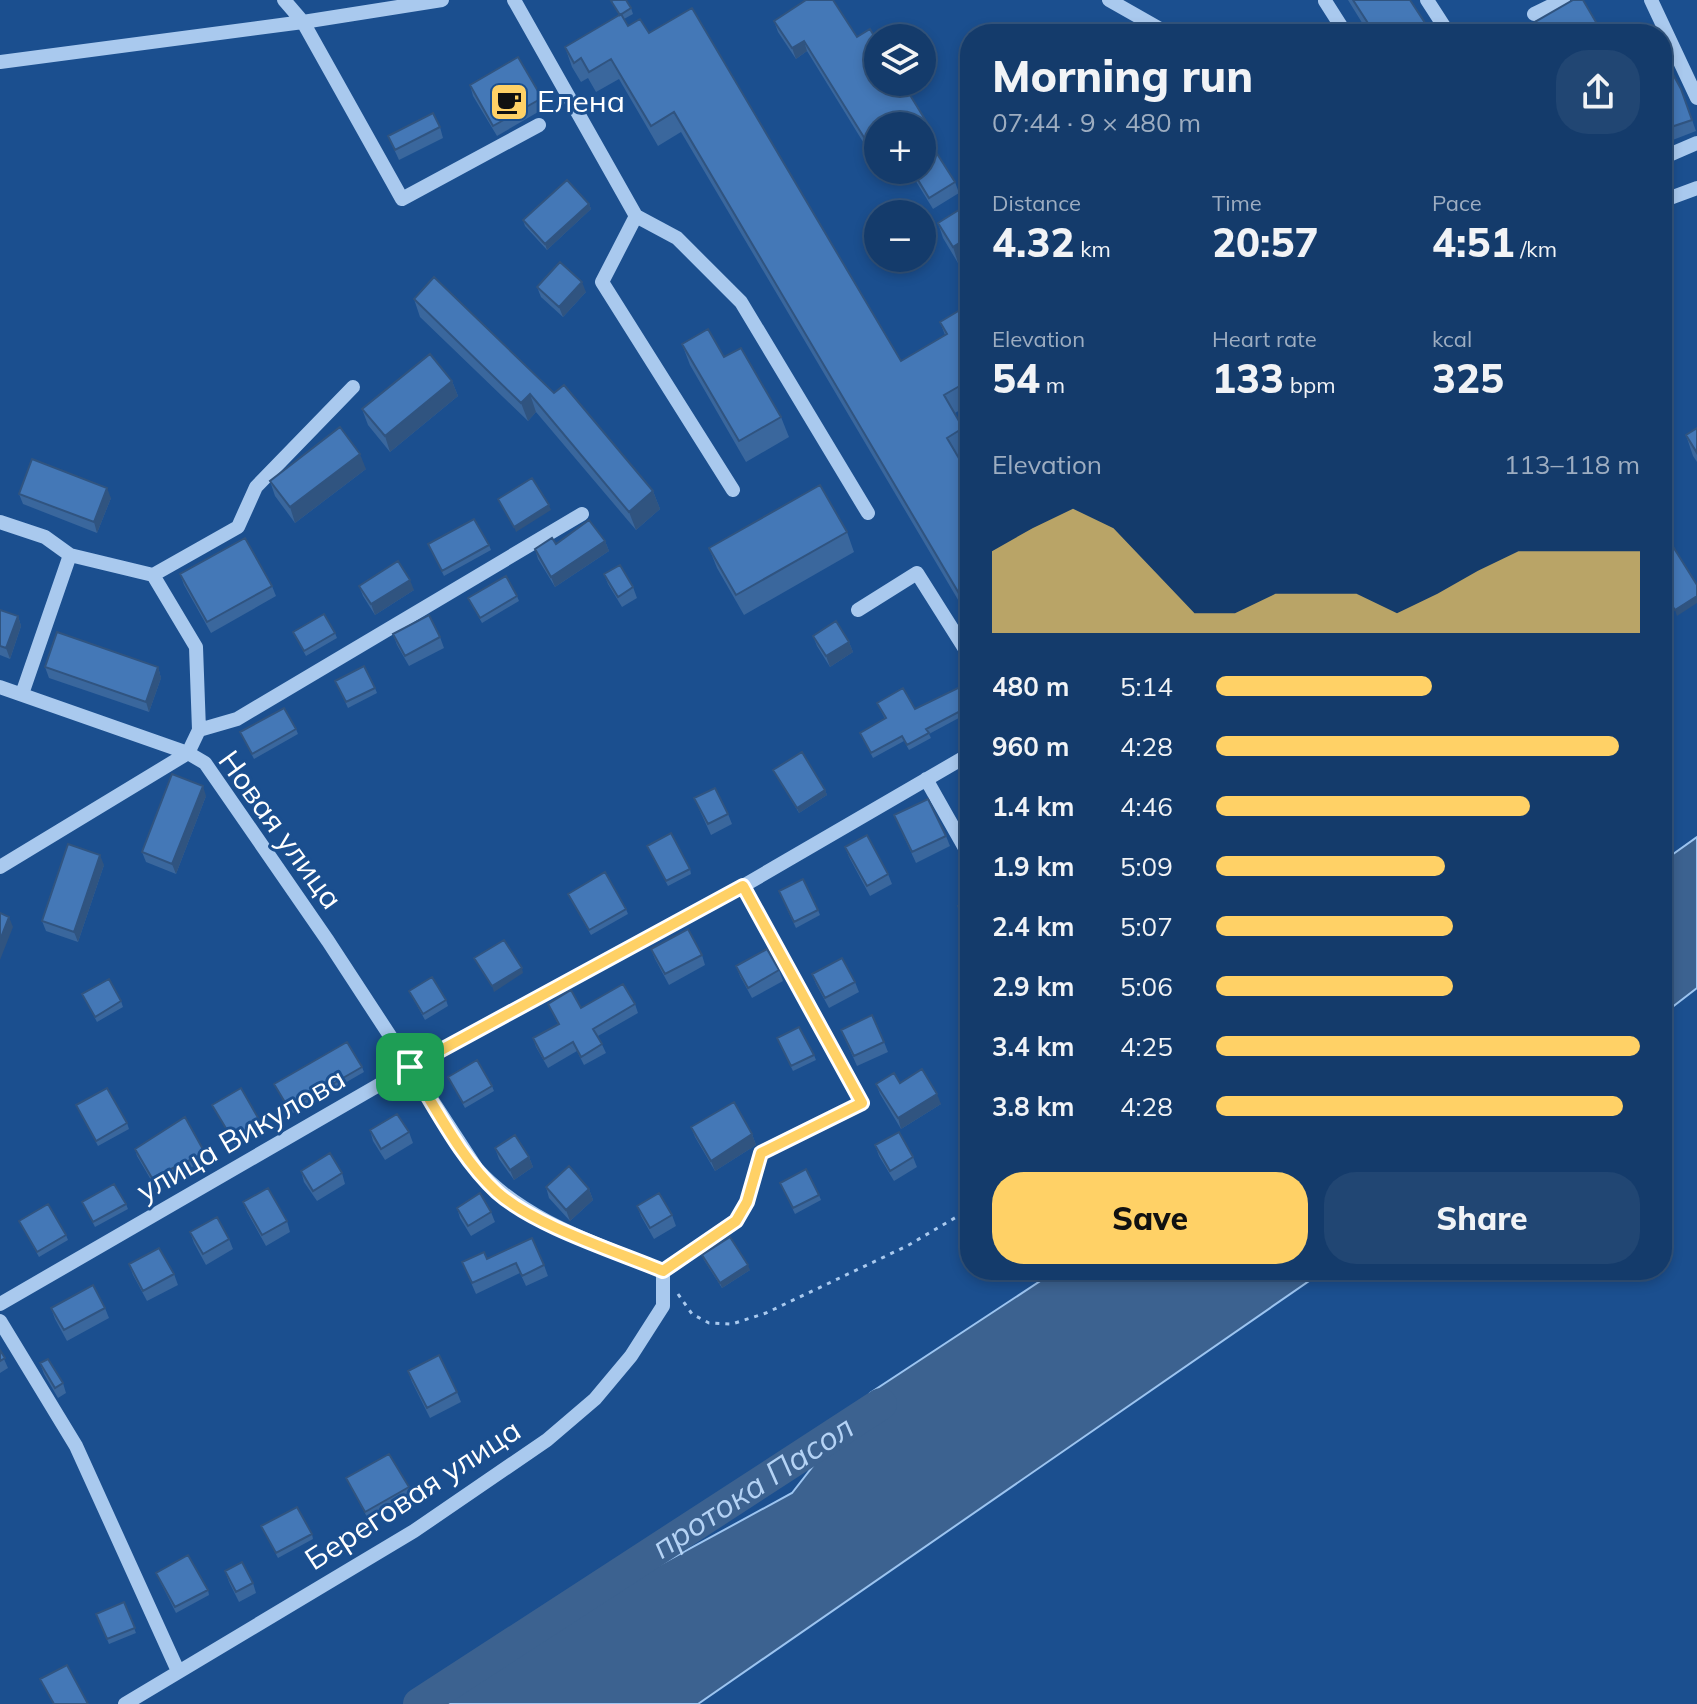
<!DOCTYPE html>
<meta charset="utf-8">
<style>
body{margin:0;font-family:Mulish,sans-serif;background:#214673;color:#f1f3f6;height:100vh;display:flex;flex-direction:column;font-size:30px;white-space:nowrap}
*{box-sizing:border-box;margin:0}
p{font-size:26px;color:#9dadc1}
.icon{flex:none;width:44px;height:44px;fill:none;stroke:currentColor;stroke-width:2;stroke-linecap:round;stroke-linejoin:round}
.map{position:relative;flex:1;overflow:hidden}
.panel{position:absolute;left:960px;top:24px;width:712px;height:1256px;display:flex;flex-direction:column;background:#143b6b;border-radius:32px;box-shadow:0 4px 12px #0003,0 0 0 2px #33557e}
.panel>*{flex:none}
.fabs{position:absolute;left:864px;top:24px;display:grid;gap:16px}
.fabs a{display:grid;place-items:center;width:72px;height:72px;border-radius:50%;background:#143b6b;box-shadow:0 4px 12px #0003,0 0 0 2px #33557e;font-size:40px}
.pin{position:absolute;display:grid;place-items:center;width:68px;height:68px;color:#fff;margin:-34px;border-radius:16px;box-shadow:0 4px 12px #0006}
.round{display:grid;place-items:center;flex:none;width:84px;height:84px;border-radius:32px;background:#214673}
.summary{display:flex;align-items:center;justify-content:space-between;height:136px;padding:0 32px}
h1{font-size:44px;font-weight:800;line-height:60px}
.metrics{display:grid;grid-template-columns:repeat(3,1fr);gap:12px;height:136px;padding:8px 32px}
.metrics div{display:grid;align-content:center}
.metrics b{font-size:40px;font-weight:800}
.metrics small{font-size:22px;font-weight:400}
.metrics p{font-size:22px}
.chart{height:224px;padding:16px 32px}
.chart p{display:flex;justify-content:space-between}
.chart svg{width:100%;height:144px;margin-top:8px;fill:#ffd166;opacity:.7}
.action{display:flex;gap:16px;margin-top:auto;padding:16px 32px}
.action a{flex:1;height:92px;border-radius:32px;background:#ffd166;color:#111;font-size:32px;font-weight:800;line-height:92px;text-align:center}
.action a+a{background:#214673;color:#f1f3f6}
ul{padding:0 32px;list-style:none;font-size:26px}
li{display:grid;grid-template-columns:128px 96px 1fr;align-items:center;height:60px}
li i{height:20px;border-radius:10px;background:#ffd166}
.map>svg:first-child{display:block}
.water{fill:#3c6290;stroke:#9cc4f0;stroke-width:2}
.lines{fill:none;stroke-linecap:round;stroke-linejoin:round}
.river{stroke:#3c6290;stroke-width:32}
.path{stroke:#a9c9ee;stroke-width:3;stroke-dasharray:4 6;stroke-linecap:butt}
.minor{stroke:#a9c9ee;stroke-width:14}
.wall{fill:#3a679d}
.shaded-wall{fill:#305480}
.building{fill:#4478b7;stroke:#305480;stroke-width:2}
.route-casing{stroke:#fff;stroke-width:16}
.route{stroke:#ffd166;stroke-width:10}
.labels{text-anchor:middle;stroke-width:6;stroke-linejoin:round;paint-order:stroke}
.poi-label{font-size:30px;fill:#fff;stroke:#1b4f8f;text-anchor:start}
.street-label{font-size:30px;fill:#fff;stroke:#1b4f8f}
.water-label{font-size:32px;font-style:italic;fill:#b5d3f5;stroke:#1b4f8f}
</style>
<div class="map">
<svg width="1697" height="1704" viewBox="0 0 1697 1704">
<rect width="100%" height="100%" fill="#1b4f8f"/>
<path class="water" d="M1697 837V988L1662 1015V862Z
M1057 1270H1325L698 1704H404L792 1493 870 1393Z"/>
<g class="lines">
<path class="river" id="s1" d="M419 1704 881 1404"/>
<path class="path" d="M678 1294 692 1314 709 1323 732 1324 766 1313 907 1246 970 1209"/>
<path class="minor" d="M284 0 303 22 442 0
M514 0 636 216 677 238 741 302 868 513
M1109 0 1169 34
M1427 0 1449 34
M1651 0 1697 98
M1325 1 1346 34
M1534 14 1563 0
M0 62 303 22 402 199 539 125
M1662 158 1697 143
M1662 201 1697 188
M636 216 602 282 733 490
M0 522 45 537 70 555 153 575 196 647 199 730
M153 575 238 527 256 487 353 387
M858 610 917 573 970 657
M0 687 188 753 205 763 328 941 477 1169C525 1222 598 1244 663 1271L736 1221 747 1202 761 1153 862 1103 743 886
M22 694 70 555
M926 779 970 857
M0 867 188 753 199 730 237 719 582 514
M0 1304 410 1067 743 886 970 754
M0 1321 76 1446 178 1671
M125 1704 414 1531 547 1440 595 1399 631 1356 663 1306V1271"/>
</g>
<path class="wall" d="M1348 0H1410L1430 34H1369Z
M611 1 631 8 633 14 624 19 628 26 649 33 901 361 945 335 940 322 970 304V404L955 413 963 428 970 446V449L957 456 970 477V620L681 132 658 146 619 79 596 92 588 78 581 82 572 67 565 47 619 15Z
M774 21 857 37 929 126 933 136 928 139 955 182 959 193 933 209 909 170H922V126H878V144L868 150 807 51 796 59 778 32Z
M1662 54 1681 89 1696 131 1665 143 1662 135Z
M470 85 542 98 545 108 497 136 473 96Z
M440 127 443 138 399 160 388 136Z
M970 203V255L958 263 943 238 938 223Z
M589 204 591 209 547 250 525 226 523 220Z
M537 287 586 292 563 317 541 297Z
M414 299 653 491 660 509 636 530 536 412 528 421 420 317Z
M682 344 724 357 781 417 789 437 746 462 690 365Z
M452 381 458 396 390 452 368 425 362 409Z
M1697 428V462L1693 456 1686 435Z
M366 469 295 523 275 496 270 481Z
M19 494 111 498 97 533 23 504Z
M847 532 854 552 744 615 717 568 709 548Z
M605 541 609 551 555 587 538 559 535 549 556 544Z
M428 544 489 545 491 550 444 576Z
M180 574 272 586 276 596 211 633 184 585Z
M604 574 633 587 637 598 622 607 608 584Z
M359 586 414 590 375 615 363 596Z
M517 596 519 601 482 623 468 598Z
M0 610 18 616 21 626 10 659 0 655Z
M293 632 335 633 337 638 306 656Z
M393 634 440 637 444 648 409 666 397 645Z
M813 636 849 642 853 652 830 667 817 646Z
M45 667H158L161 678 149 712 49 678Z
M335 681 375 688 377 693 348 708Z
M877 703 915 709 970 706V712L929 734 931 738 909 750 904 741 873 758 860 733 885 719Z
M296 729 298 734 254 759 240 732Z
M773 770 825 790 827 795 799 813Z
M206 796 176 874 146 862 142 852Z
M694 798 728 814 732 824 711 835Z
M894 815 946 836 950 846 916 863Z
M647 846 690 869 691 874 668 886Z
M845 847 888 874 892 884 870 896 849 857Z
M104 865 78 942 46 931 42 921Z
M568 894 626 909 628 914 591 935Z
M781 896 818 910 820 915 796 928Z
M651 949 702 955 705 965 669 985 655 959Z
M736 966 779 970 783 981 752 998 740 976Z
M812 974 855 982 859 992 829 1008 816 984Z
M409 991 446 1000 448 1006 425 1020Z
M82 994 121 1001 123 1007 97 1022Z
M548 1004 581 1008 635 1004 638 1013 598 1036 606 1053 584 1065 577 1051 548 1068 536 1047 533 1038 558 1024Z
M841 1030 884 1042 888 1052 857 1066Z
M777 1038 814 1055 816 1060 793 1071Z
M362 1067 364 1072 291 1114 274 1084Z
M448 1077 492 1086 494 1091 465 1108Z
M900 1083 941 1104 901 1129 880 1094 876 1084Z
M970 1083V1112L963 1099 959 1089Z
M76 1105 127 1123 129 1129 98 1146Z
M212 1105 261 1123 263 1129 235 1145Z
M691 1127 752 1134 756 1145 715 1171 695 1137Z
M370 1130 409 1132 413 1143 385 1160 373 1141Z
M875 1145 913 1157 917 1167 894 1181 879 1156Z
M495 1148 529 1157 533 1167 514 1180 499 1159Z
M135 1149 205 1153 207 1160 154 1185 137 1156Z
M301 1171 342 1173 345 1184 317 1201 304 1182Z
M780 1183 819 1195 821 1200 795 1214Z
M546 1187 589 1189 593 1200 570 1221 549 1198Z
M82 1202 126 1204 128 1209 95 1227Z
M243 1202 287 1221 290 1232 266 1246 247 1212Z
M637 1206 672 1215 676 1226 654 1239 641 1216Z
M457 1208 491 1212 495 1222 471 1236 460 1218Z
M19 1221 66 1235 68 1240 39 1257Z
M190 1232 229 1239 233 1249 206 1265 194 1243Z
M702 1255 750 1270 722 1288 704 1260Z
M487 1259 544 1265 548 1276 526 1286 520 1273 476 1294 462 1262Z
M129 1264 174 1274 178 1285 147 1301 133 1275Z
M51 1308H105L109 1318 67 1341 55 1319Z
M0 1350 8 1368 0 1373Z
M40 1363 63 1383 66 1393 58 1398 44 1374Z
M408 1371 457 1392 461 1402 430 1418 412 1382Z
M346 1478 409 1487 410 1492 367 1517Z
M261 1526 312 1534 313 1539 278 1558Z
M225 1571 253 1583 256 1593 239 1602 229 1582Z
M156 1573 208 1590 209 1595 176 1613Z
M124 1602 136 1633 109 1644 96 1614Z"/>
<path class="shaded-wall" d="M804 41 807 51 796 59 792 48Z
M589 204 591 209 547 250 545 244Z
M970 236V255L958 263 953 247Z
M582 282 586 292 563 317 559 307Z
M452 381 458 396 390 452 385 436Z
M530 394 536 412 528 421 521 403Z
M360 454 366 469 295 523 290 507Z
M107 488 111 498 97 533 94 522Z
M653 491 660 509 636 530 629 512Z
M549 505 551 510 516 532 514 527Z
M605 541 609 551 555 587 551 577Z
M410 580 414 590 375 615 371 604Z
M1697 596V603L1677 616 1675 610Z
M18 616 21 626 10 659 6 648Z
M849 642 853 652 830 667 826 656Z
M158 667 161 678 149 712 146 702Z
M203 786 206 796 176 874 172 864Z
M825 790 827 795 799 813 797 808Z
M100 855 104 865 78 942 74 932Z
M9 917 13 927 0 960V940Z
M522 968 523 973 494 992 492 986Z
M937 1094 941 1104 901 1129 898 1118Z
M752 1134 756 1145 715 1171 711 1161Z
M529 1157 533 1167 514 1180 510 1170Z
M589 1189 593 1200 570 1221 566 1210Z
M748 1265 750 1270 722 1288 720 1283Z"/>
<path class="building" d="M613 0H626L631 8 620 15 611 1Z
M806 0H833L857 37 870 29 878 43V82H902L929 126 922 130 955 182 929 198 912 170H922V126H878V131L865 139 804 41 792 48 774 21Z
M1353 0H1410L1429 29 1421 34H1375Z
M1573 0H1583L1603 34H1524L1521 30Z
M692 8 901 361 947 334 940 322 970 304V380L944 395 963 428 947 438 970 477V612L674 112 651 126 611 59 589 72 581 58 574 63 565 47 621 14 628 26 640 19 649 33Z
M1662 54 1681 89 1692 120 1662 130Z
M518 57 542 98 493 126 470 85Z
M433 113 440 127 395 150 388 136Z
M567 180 589 204 545 244 523 220Z
M970 203V236L953 247 938 223Z
M560 262 582 282 559 307 537 287Z
M434 277 554 393 564 385 653 491 629 512 530 394 521 403 414 299Z
M708 329 724 357 741 348 781 417 739 441 682 344Z
M430 354 452 381 385 436 362 409Z
M340 427 360 454 290 507 270 481Z
M1697 428V453L1686 435Z
M32 459 107 488 94 522 19 494Z
M532 478 549 505 514 527 498 499Z
M820 485 847 532 736 595 709 548Z
M474 519 489 545 442 571 428 544Z
M589 520 605 541 551 577 535 549 552 538 556 544Z
M1662 529 1697 585V596L1675 610 1662 590Z
M245 538 272 586 207 622 180 574Z
M398 561 410 580 371 604 359 586Z
M620 565 633 587 618 597 604 574Z
M506 576 517 596 480 618 468 598Z
M0 610 18 616 6 648 0 646Z
M324 614 335 633 304 651 293 632Z
M429 615 440 637 405 656 393 634Z
M836 621 849 642 826 656 813 636Z
M57 632 158 667 146 702 45 667Z
M364 666 375 688 346 702 335 681Z
M960 687 970 706 926 729 929 733 907 745 902 736 871 753 860 733 886 718 877 703 903 688 915 709Z
M284 708 296 729 252 754 240 732Z
M802 752 825 790 797 808 773 770Z
M172 774 203 786 172 864 142 852Z
M715 788 728 814 708 824 694 798Z
M928 799 946 836 912 852 894 815Z
M671 833 690 869 666 881 647 846Z
M867 835 888 874 867 886 845 847Z
M68 844 100 855 74 932 42 921Z
M605 872 626 909 589 930 568 894Z
M803 879 818 910 794 922 779 891Z
M970 900V928L958 906Z
M0 913 9 917 0 940Z
M688 929 702 955 665 974 651 949Z
M504 940 522 968 492 986 474 958Z
M767 949 779 970 748 988 736 966Z
M842 958 855 982 825 998 812 974Z
M432 977 446 1000 423 1014 409 991Z
M109 979 121 1001 95 1017 82 994Z
M623 984 635 1004 593 1029 602 1044 581 1057 573 1042 544 1059 533 1038 559 1024 548 1004 571 990 581 1008Z
M872 1015 884 1042 854 1056 841 1030Z
M799 1027 814 1055 791 1066 777 1038Z
M347 1042 362 1067 289 1109 274 1084Z
M477 1060 492 1086 463 1103 448 1077Z
M922 1069 937 1094 898 1118 876 1084 894 1073 900 1083Z
M970 1083V1108L959 1089Z
M107 1088 127 1123 96 1141 76 1105Z
M241 1088 261 1123 233 1140 212 1105Z
M734 1102 752 1134 711 1161 691 1127Z
M397 1114 409 1132 381 1149 370 1130Z
M185 1117 205 1153 152 1178 135 1149Z
M899 1132 913 1157 890 1171 875 1145Z
M515 1135 529 1157 510 1170 495 1148Z
M330 1153 342 1173 313 1191 301 1171Z
M569 1166 589 1189 566 1210 546 1187Z
M806 1169 819 1195 793 1208 780 1183Z
M114 1184 126 1204 93 1222 82 1202Z
M268 1188 287 1221 262 1235 243 1202Z
M480 1193 491 1212 468 1226 457 1208Z
M659 1193 672 1215 650 1228 637 1206Z
M48 1204 66 1235 37 1252 19 1221Z
M217 1217 229 1239 203 1254 190 1232Z
M730 1237 748 1265 720 1283 702 1255Z
M532 1238 544 1265 522 1276 516 1263 472 1283 462 1262 484 1252 487 1259Z
M159 1248 174 1274 143 1291 129 1264Z
M93 1285 105 1308 64 1330 51 1308Z
M0 1350 5 1358 0 1361Z
M439 1355 457 1392 427 1408 408 1371Z
M48 1359 63 1383 55 1388 40 1363Z
M389 1454 409 1487 365 1512 346 1478Z
M297 1507 312 1534 276 1553 261 1526Z
M188 1555 208 1590 175 1607 156 1573Z
M242 1562 253 1583 236 1592 225 1571Z
M124 1602 135 1628 107 1639 96 1614Z
M67 1665 88 1704H54L40 1679Z"/>
<g class="lines">
<defs>
<path id="route" d="M743 886 862 1103 761 1153 747 1202 736 1221 663 1271C615 1251 535 1226 497 1192 461 1159 436 1108 410 1067Z"/>
</defs>
<use href="#route" class="route-casing"/>
<use href="#route" class="route"/>
</g>
<defs>
<symbol id="cafe-square" viewBox="-11 -11 22 22"><rect x="-9" y="-9" width="18" height="18" rx="4" fill="#ffd166" stroke="#1b4f8f"/><path d="M-5.5-4.5H6V0H3Q3 3.5 0 3.5H-2.5Q-5.5 3.5-5.5 0ZM3-3.2v2h1.7v-2ZM-6 4.5H4V6H-6Z" fill="#111"/></symbol>
</defs>
<g fill-rule="evenodd">
<use href="#cafe-square" x="487" y="80" width="44" height="44"/>
</g>
<g class="labels">
<g class="poi-label">
<text x="537" y="112">Елена</text>
</g>
<g class="street-label">
<text transform="translate(280 830) rotate(54)" y="10">Новая улица</text>
<text transform="translate(241 1135) rotate(-30)" y="10">улица Викулова</text>
<text transform="translate(413 1495) rotate(-33)" y="10">Береговая улица</text>
</g>
<g class="water-label">
<text dy="11" stroke="none"><textPath href="#s1" startOffset="398">протока Пасол</textPath></text>
</g>
</g>
</svg>
<div class="fabs">
<a><svg class="icon" aria-label="layers" viewBox="0 0 24 24"><path d="M12 4l9 5-9 5-9-5zM3 14l9 5 9-5"/></svg></a>
<a>+</a>
<a>−</a>
</div>
<div class="pin" style="left:410px;top:1067px;background:#1e9e55"><svg class="icon" aria-label="arrive" viewBox="0 0 24 24"><path d="M6 21V4h12l-3 4 3 4H6"/></svg></div>
<section class="panel">
<div class="summary"><div><h1>Morning run</h1><p>07:44 · 9 × 480 m</p></div><a class="round"><svg class="icon" aria-label="share" viewBox="0 0 24 24"><path d="M12 15V3M7 8l5-5 5 5M5 13v7h14v-7"/></svg></a></div>
<div class="metrics">
<div><p>Distance</p><b>4.32<small> km</small></b></div>
<div><p>Time</p><b>20:57</b></div>
<div><p>Pace</p><b>4:51<small> /km</small></b></div>
</div>
<div class="metrics">
<div><p>Elevation</p><b>54<small> m</small></b></div>
<div><p>Heart rate</p><b>133<small> bpm</small></b></div>
<div><p>kcal</p><b>325</b></div>
</div>
<div class="chart"><p><span>Elevation</span>113–118 m</p>
<svg viewBox="0 0 160 44" preserveAspectRatio="none"><path d="M0 44V19L10 12L20 6L30 12L40 25L50 38L60 38L70 32L80 32L90 32L100 38L110 32L120 25L130 19L140 19L150 19L160 19V44z"/></svg>
</div>
<ul>
<li><b>480 m</b>5:14<i style="width:51%"></i></li>
<li><b>960 m</b>4:28<i style="width:95%"></i></li>
<li><b>1.4 km</b>4:46<i style="width:74%"></i></li>
<li><b>1.9 km</b>5:09<i style="width:54%"></i></li>
<li><b>2.4 km</b>5:07<i style="width:56%"></i></li>
<li><b>2.9 km</b>5:06<i style="width:56%"></i></li>
<li><b>3.4 km</b>4:25<i style="width:100%"></i></li>
<li><b>3.8 km</b>4:28<i style="width:96%"></i></li>
</ul>
<div class="action"><a>Save</a><a>Share</a></div>
</section>
</div>
